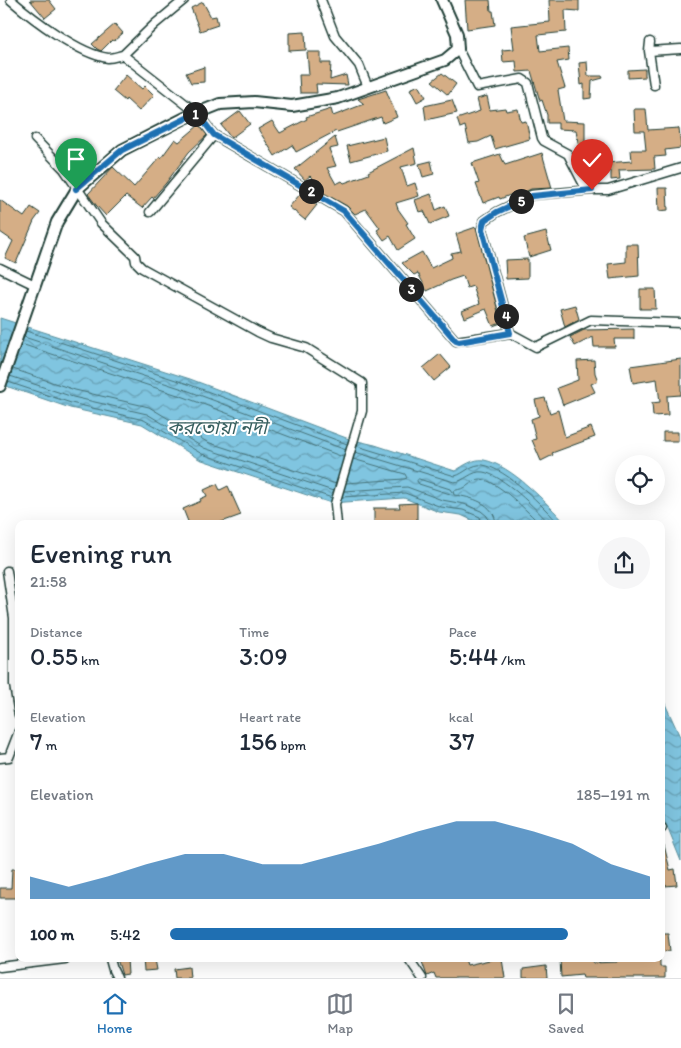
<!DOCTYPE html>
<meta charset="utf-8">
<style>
body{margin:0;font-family:Itim,"Noto Sans Bengali",sans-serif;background:#f6f6f7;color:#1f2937;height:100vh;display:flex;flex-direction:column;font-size:19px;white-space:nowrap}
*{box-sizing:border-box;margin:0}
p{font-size:16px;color:#747a83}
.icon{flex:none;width:28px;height:28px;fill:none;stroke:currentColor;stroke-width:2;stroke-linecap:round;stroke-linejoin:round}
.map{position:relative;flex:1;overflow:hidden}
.side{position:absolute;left:15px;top:520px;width:650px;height:442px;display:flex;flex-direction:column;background:#fff;border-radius:10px;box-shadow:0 5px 20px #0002}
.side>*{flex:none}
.controls{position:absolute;left:615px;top:455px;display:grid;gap:10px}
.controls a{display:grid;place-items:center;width:50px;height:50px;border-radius:50%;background:#fff;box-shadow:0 5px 20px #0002;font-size:25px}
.pin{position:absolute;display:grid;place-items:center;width:42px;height:42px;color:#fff;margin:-51px -21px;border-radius:50% 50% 50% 0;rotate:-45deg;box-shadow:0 0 5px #0007}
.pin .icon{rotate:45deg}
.km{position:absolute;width:25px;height:25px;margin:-12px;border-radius:50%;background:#222;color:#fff;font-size:14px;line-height:25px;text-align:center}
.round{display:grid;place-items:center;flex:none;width:52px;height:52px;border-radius:26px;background:#f6f6f7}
.head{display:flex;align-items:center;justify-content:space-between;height:85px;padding:0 15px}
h1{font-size:28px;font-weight:600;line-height:38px}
.metrics{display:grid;grid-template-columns:repeat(3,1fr);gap:8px;height:85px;padding:5px 15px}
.metrics div{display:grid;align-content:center}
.metrics b{font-size:25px;font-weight:600}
.metrics small{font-size:14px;font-weight:400}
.metrics p{font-size:14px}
.chart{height:140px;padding:10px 15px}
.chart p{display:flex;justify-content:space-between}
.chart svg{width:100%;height:90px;margin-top:5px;fill:#1f6fb2;opacity:.7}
ul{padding:0 15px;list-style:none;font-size:16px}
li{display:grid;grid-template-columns:80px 60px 1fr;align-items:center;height:38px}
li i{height:12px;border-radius:6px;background:#1f6fb2}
.tab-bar{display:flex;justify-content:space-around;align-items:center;height:70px;border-top:1px solid #e0e1e3;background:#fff;font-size:14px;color:#747a83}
.tab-bar a{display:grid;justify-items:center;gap:2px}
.tab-bar .current{color:#1f6fb2}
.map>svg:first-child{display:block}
.water{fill:url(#water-waves);stroke:#598f9b}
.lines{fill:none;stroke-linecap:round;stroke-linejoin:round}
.shore{stroke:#467379;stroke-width:1}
.building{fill:#d5ae86;stroke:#1f3d34}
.minor-casing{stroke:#1f3d34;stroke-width:11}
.tertiary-casing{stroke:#1f3d34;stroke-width:14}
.minor{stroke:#fff;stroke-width:8}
.tertiary{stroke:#fff;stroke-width:10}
.route-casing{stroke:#fff;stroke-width:10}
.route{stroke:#1f6fb2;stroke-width:6}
.labels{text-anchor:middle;stroke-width:4;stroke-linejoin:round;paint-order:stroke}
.water-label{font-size:19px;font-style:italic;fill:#375f5f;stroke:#fff}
</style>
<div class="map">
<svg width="681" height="978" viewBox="0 0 681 978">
<defs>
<pattern id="water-waves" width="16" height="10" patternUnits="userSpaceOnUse" patternTransform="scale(1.25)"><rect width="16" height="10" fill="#80c5e0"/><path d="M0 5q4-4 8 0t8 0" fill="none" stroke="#68a1b6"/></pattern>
</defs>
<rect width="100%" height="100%" fill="#fff"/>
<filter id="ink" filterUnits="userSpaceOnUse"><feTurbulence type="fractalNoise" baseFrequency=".02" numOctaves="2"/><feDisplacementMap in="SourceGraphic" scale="10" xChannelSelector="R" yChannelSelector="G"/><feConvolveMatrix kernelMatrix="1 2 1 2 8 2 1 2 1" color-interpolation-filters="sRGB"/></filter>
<g filter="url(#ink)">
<path class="water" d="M0 318 190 379 349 439 375 445 455 471C463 466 474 458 484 460 511 465 547 503 566 524H487L474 521 461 515 439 512 404 498 331 503 199 459 142 424 70 408 0 384Z
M661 695 681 739V861L661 812Z"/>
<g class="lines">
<path class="shore" d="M26 331 188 384 347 444
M24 337 186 390 346 450
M21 344 184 397 343 457
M13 369 75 390 149 407 207 442 336 484
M10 376 73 397 147 414 204 448 333 491
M8 382 71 403 144 420 202 454 332 498
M357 446 455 476C464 474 472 463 483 465 507 469 543 506 559 524
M355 452 454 482C464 482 472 470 483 472 503 475 536 509 550 524
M419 479 450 489 452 492 450 494 419 484 417 481Z
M346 483 404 479 407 478 405 474 353 459
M344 491 407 487 442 500 464 504 481 511 487 516 489 524
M342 497 405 493 441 507 463 510 480 517 482 524
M496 524C495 503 471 497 454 495L453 491C456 490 461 489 464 488 469 485 475 479 481 479 498 481 528 512 540 524"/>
</g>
<path class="building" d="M30 0H49L56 9 45 18Z
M465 0H490L491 11H493L495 25 467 29Z
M549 0H579V11L565 10 566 32 538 35 540 51 568 48 569 60 557 62 565 88 558 90 563 121 585 122V160L581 161 576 130 558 129V123H547V115L542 100 540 101 531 71 517 72 516 61 503 62 502 50 514 49 511 26 550 22Z
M203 2 211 17 216 16 218 25 200 31 191 8Z
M115 24 123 33 114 41 112 40 101 51 97 49 92 44Z
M305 32 306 50 289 51V33Z
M307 52H321V63H331L330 80 346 75 348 85 316 84 317 93H300L299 75H309Z
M587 62 588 76H602L603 78 592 81 591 98 584 99V84L581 85 579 63Z
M204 67V82L191 83 186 73Z
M645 69V77L628 78V70Z
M442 73 456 84 448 95 432 81Z
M126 75 142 89 145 86 154 95 139 111 126 99 125 101 113 91Z
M419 85 426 97 417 102 410 89Z
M386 90 397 117 383 123 381 117 337 132 336 131 296 152 292 145 275 156 258 129 272 121 280 133 307 119 306 117 331 109 333 116 364 104 358 99Z
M487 96 490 110 505 108 506 111 518 109 521 122 526 121 530 139 495 149 491 136 478 142 469 143 465 126 460 128 457 119 480 111 477 99Z
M452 100 457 113 426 120 424 106Z
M634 109H646L648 130 679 128 681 148 665 150 666 156 654 157 655 169 619 170 620 179 611 180V171H606V163L632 161 631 150H646L644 131H635Z
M240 111 250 124 231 138 221 125Z
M199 125 207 135 189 152 166 183 153 198 152 197 142 208 126 196 106 216 96 205 88 194 113 167 134 187 160 157 161 158 175 139 179 142Z
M335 137 338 147 329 149 336 166 327 168 336 184 342 181 344 183 369 174 368 172 414 148 417 163 401 167 407 186 415 183 419 196 396 203 398 209 408 223 406 224 415 239 398 250 390 236 384 240 377 230 380 228 366 209 355 214 347 206 320 191 323 189 310 176 305 180 295 169Z
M384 137 387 151 351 161 347 146Z
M542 153 552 188 531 189 521 194 520 191 500 199 499 197 483 203 476 184 479 183 472 163 500 154 505 165Z
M431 161 434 174 423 177 419 164Z
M658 188H667L668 210 659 211Z
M301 193 317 205 305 220 289 207Z
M431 194 436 210 445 206 449 216 430 224 424 211 419 212 415 200Z
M0 200 24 217 31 207 40 213 34 221 16 263 5 258 13 241 0 232Z
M476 227 501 323 493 326 486 309 465 318 462 311 479 304 473 286 467 288 463 276 451 280 427 291 418 273 414 275 402 263 422 252 431 268 452 258 451 253 461 251 456 234Z
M546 232 551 250 529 257 524 238Z
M626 244H638L639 276 610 279 608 264 626 262Z
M528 259V278L506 279 505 260Z
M640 289H655L656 309H640Z
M575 305 579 319 565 327 560 309Z
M634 329V339H614L615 347H594L593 337 575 346 570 337 584 330Z
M440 354 451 367 434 381 423 368Z
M681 359V395L667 396 668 415 653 416 652 403 660 402 657 379 633 383 630 366Z
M594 360 595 373 598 381 591 384 595 392 563 405 557 388 578 380 577 361Z
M545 398 550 413 558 410 565 437 591 427 595 437 552 453 553 455 541 461 532 440 536 439 531 419 539 416 535 400Z
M663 432H678V441H663Z
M217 484 220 490 228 486 241 515 216 524H189L183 509 201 501 200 499 207 496 204 490Z
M417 503V524H374V508H400L399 504Z
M661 845H664L670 870 675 869 677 885 665 886 663 868H661Z
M12 869H19V898H0V888H11Z
M661 933H668L670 951 662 952Z
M117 959H127L128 974 122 975Z
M143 959H155L157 970 144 971Z
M421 959H465L467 965 494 959H502L505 978H436L434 973 427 976Z
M560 959H593V963L617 962V959L660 960V967H665V978H583L582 975 561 977Z
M546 966 547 978H523V969Z
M189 967 190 978H175L174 969Z"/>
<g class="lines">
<defs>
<path id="minor" d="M11 0C33 19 79 54 108 58 113 58 118 56 123 55L197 113 214 135 344 211 456 341 510 333 536 347 591 320 681 323
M321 0 335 36 359 65 368 87
M650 42 649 51 654 85
M458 49 477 87 522 79 528 83 542 138 544 141 568 154 584 185 592 190H608L681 168
M649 51 681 49
M123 55 155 24 184 0
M35 139 64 169 101 223 135 256 136 262 142 268 258 332 271 338 306 348 362 383V411L335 504 337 524
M150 212 214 135
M0 268 35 285
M510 333 482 229 484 221 497 212 532 195 592 190
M7 571 14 618V685L19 715
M0 758 9 757 19 731
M661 828H662
M110 959 113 970 117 978
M409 959 422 978
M0 967 65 959"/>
<path id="tertiary" d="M0 386 57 222 77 189 122 150 185 118 220 104 254 102 292 106 338 98 445 60 458 49 457 34 442 0"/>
</defs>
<use href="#minor" class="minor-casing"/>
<use href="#tertiary" class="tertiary-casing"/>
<use href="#minor" class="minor"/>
<use href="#tertiary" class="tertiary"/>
</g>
</g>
<g class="lines" filter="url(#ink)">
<defs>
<path id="route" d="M76 189 122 150 197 113 214 135 344 211 456 341 459 342 510 333 482 229 484 221 497 212 532 196 592 190"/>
</defs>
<use href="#route" class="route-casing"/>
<use href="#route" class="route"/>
</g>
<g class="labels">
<g class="water-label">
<text x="217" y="434">করতোয়া নদী</text>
</g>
</g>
</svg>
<div class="controls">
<a><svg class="icon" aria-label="locate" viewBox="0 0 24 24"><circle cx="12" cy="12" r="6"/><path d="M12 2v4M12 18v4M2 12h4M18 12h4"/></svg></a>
</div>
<div class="pin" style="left:76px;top:189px;background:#1e9e55"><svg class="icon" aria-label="arrive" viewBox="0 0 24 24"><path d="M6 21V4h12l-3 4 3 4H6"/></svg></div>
<div class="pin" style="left:592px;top:190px;background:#d93025"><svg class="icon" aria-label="check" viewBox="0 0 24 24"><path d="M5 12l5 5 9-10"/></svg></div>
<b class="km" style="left:195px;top:114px">1</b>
<b class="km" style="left:311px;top:191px">2</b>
<b class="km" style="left:411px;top:289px">3</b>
<b class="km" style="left:506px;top:316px">4</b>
<b class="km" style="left:521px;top:201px">5</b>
<section class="side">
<div class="head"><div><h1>Evening run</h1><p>21:58</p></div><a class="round"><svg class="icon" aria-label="share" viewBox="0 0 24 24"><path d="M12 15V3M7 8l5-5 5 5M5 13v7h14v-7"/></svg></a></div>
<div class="metrics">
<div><p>Distance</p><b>0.55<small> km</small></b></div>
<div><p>Time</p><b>3:09</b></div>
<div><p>Pace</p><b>5:44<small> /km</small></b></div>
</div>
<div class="metrics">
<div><p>Elevation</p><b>7<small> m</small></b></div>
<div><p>Heart rate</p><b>156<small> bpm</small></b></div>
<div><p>kcal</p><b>37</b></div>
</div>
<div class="chart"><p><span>Elevation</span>185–191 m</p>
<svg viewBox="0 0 160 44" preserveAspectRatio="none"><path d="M0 44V33L10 38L20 33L30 27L40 22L50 22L60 27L70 27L80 22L90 17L100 11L110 6L120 6L130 11L140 17L150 27L160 33V44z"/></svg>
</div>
<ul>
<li><b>100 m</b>5:42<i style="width:83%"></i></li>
</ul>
</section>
</div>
<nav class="tab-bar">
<a class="current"><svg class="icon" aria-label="home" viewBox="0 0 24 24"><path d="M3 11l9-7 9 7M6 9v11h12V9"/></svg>Home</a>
<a><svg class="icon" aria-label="map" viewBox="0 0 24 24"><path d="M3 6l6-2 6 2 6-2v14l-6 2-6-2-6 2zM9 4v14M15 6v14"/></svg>Map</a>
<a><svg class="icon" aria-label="saved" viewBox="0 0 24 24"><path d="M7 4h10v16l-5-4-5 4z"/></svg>Saved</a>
</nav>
